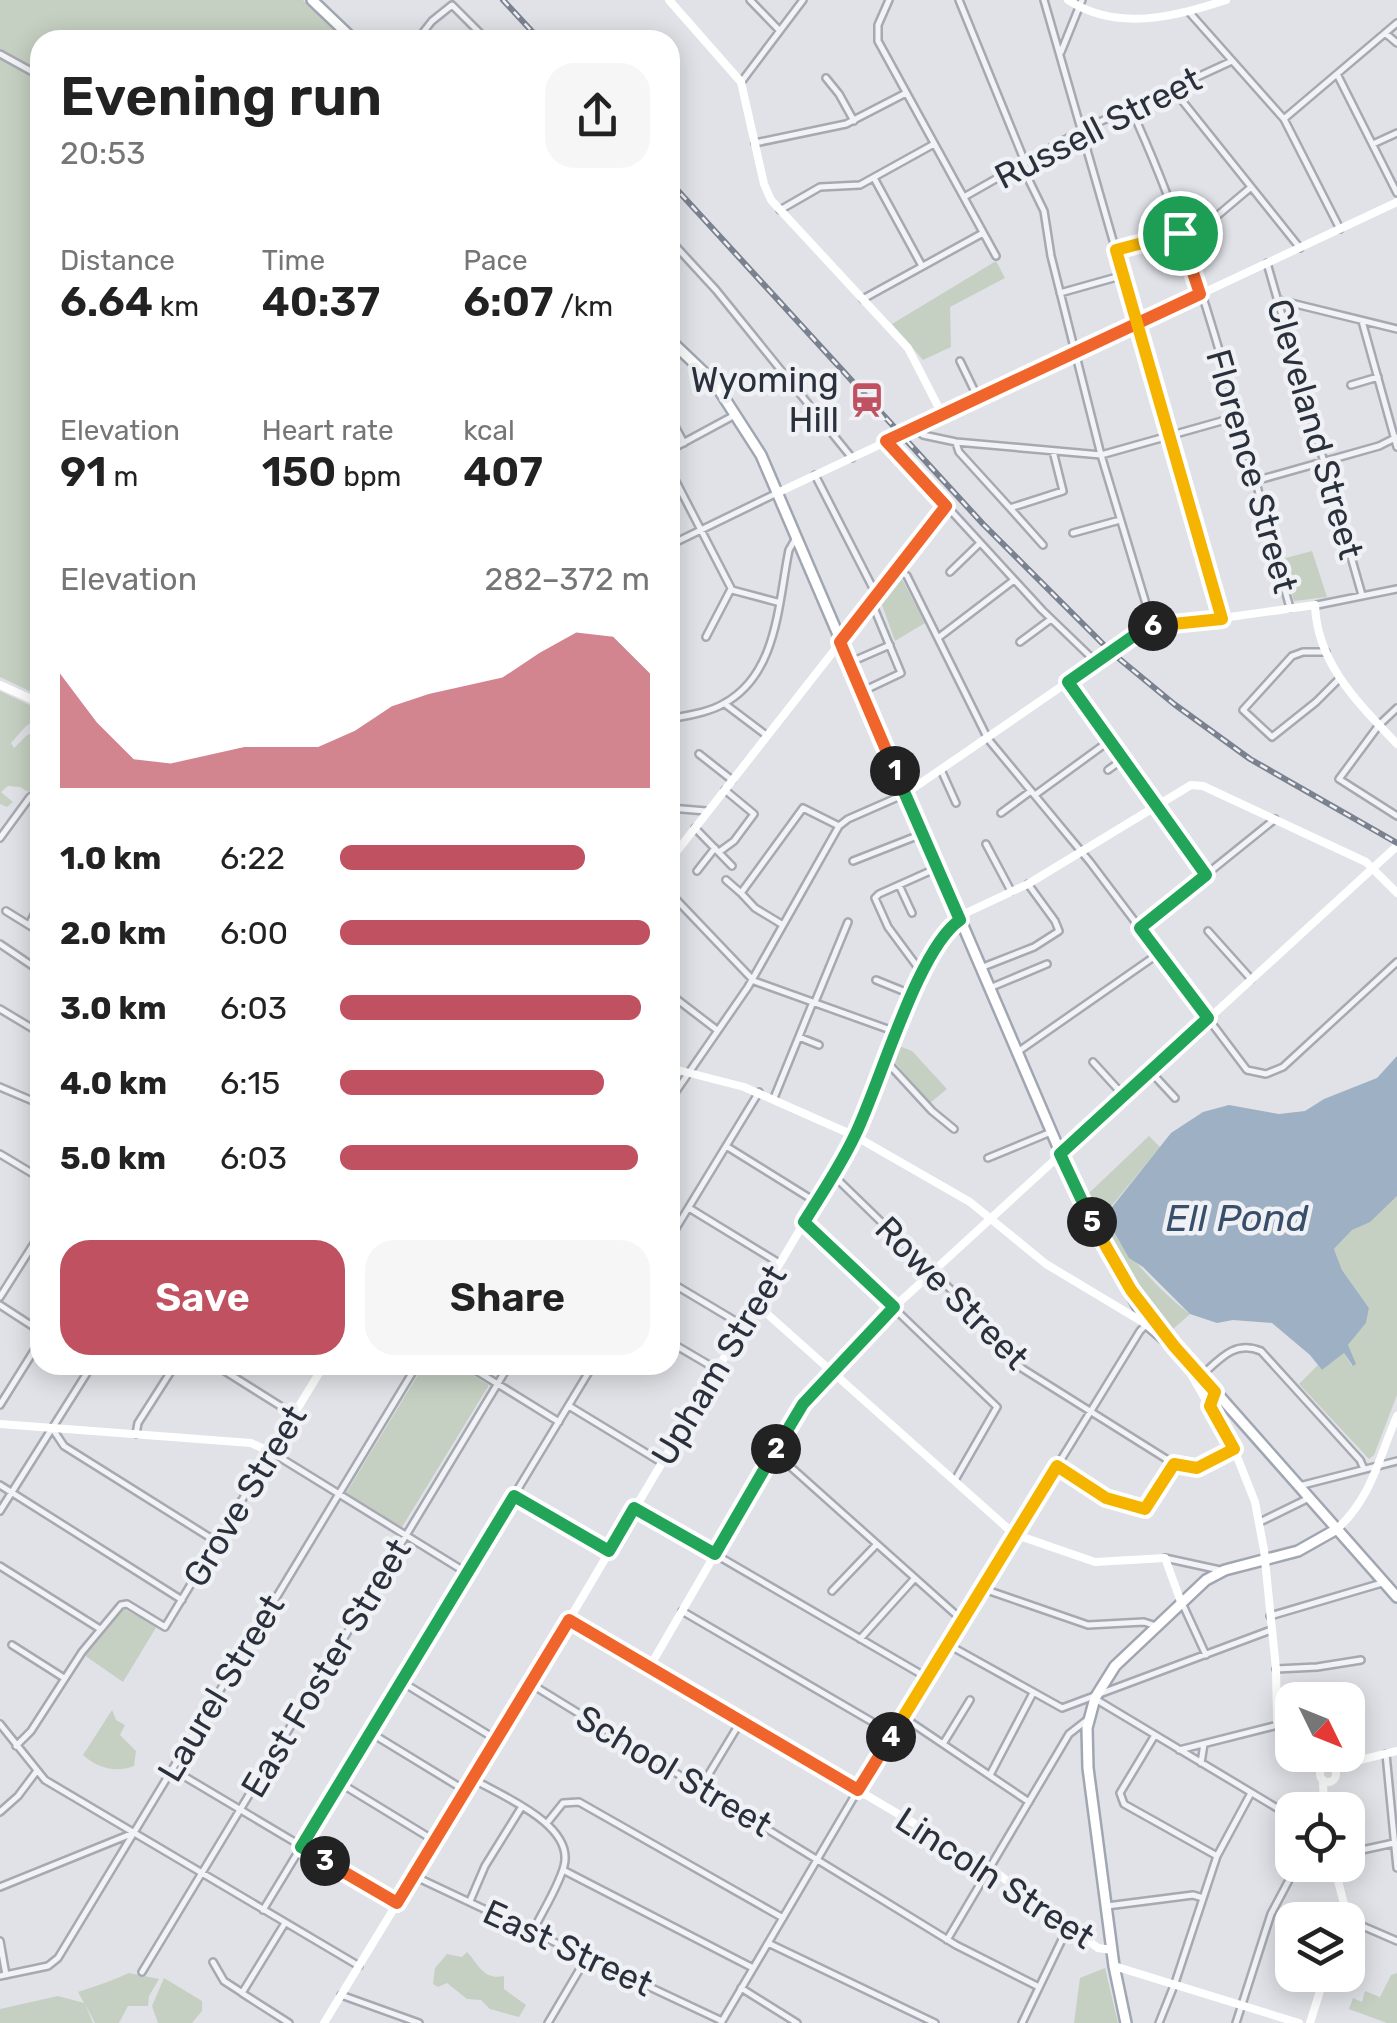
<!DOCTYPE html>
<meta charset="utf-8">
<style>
body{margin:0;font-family:Rubik,sans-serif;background:#f6f6f6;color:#222;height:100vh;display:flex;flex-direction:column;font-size:38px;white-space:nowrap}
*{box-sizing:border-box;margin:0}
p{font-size:32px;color:#767676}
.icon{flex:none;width:55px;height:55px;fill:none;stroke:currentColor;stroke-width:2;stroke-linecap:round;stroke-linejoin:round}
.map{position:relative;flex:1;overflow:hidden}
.drawer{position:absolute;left:30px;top:30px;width:650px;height:1345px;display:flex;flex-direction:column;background:#fff;border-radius:30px;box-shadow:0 5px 25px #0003}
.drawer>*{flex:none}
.needle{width:65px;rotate:133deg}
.controls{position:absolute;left:1275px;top:1682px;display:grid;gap:20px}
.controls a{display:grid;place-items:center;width:90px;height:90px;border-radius:20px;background:#fff;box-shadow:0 5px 25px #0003;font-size:50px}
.pin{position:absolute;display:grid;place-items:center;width:85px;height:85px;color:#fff;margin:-42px;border:5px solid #fff;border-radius:50%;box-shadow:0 2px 10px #0007}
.km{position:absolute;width:50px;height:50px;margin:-25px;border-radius:50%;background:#222;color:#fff;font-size:28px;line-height:50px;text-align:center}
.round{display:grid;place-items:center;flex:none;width:105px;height:105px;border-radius:30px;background:#f6f6f6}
.head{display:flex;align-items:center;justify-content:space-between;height:170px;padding:0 30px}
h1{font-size:55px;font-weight:600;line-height:75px}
.metrics{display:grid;grid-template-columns:repeat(3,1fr);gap:15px;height:170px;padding:10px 30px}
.metrics div{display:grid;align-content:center}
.metrics b{font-size:42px;font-weight:600}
.metrics small{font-size:28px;font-weight:400}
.metrics p{font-size:28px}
.chart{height:280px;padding:20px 30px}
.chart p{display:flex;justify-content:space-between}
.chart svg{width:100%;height:180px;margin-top:10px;fill:#c05160;opacity:.7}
.action{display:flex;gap:20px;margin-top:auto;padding:20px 30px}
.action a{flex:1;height:115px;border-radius:30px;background:#c05160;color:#fff;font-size:40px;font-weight:600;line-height:115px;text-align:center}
.action a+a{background:#f6f6f6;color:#222}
ul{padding:0 30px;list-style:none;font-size:32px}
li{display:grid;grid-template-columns:160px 120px 1fr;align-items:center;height:75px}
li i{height:25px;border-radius:12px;background:#c05160}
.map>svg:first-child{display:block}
.green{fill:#c5d0c2}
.water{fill:#9eb0c4}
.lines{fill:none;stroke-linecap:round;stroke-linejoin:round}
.street-casing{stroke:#a6a9b1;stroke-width:10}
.primary-casing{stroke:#a0a7b2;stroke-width:14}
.street{stroke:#f2f3f6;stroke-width:5}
.secondary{stroke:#fff;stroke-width:8}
.primary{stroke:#fff;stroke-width:9}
.rail-casing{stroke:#7b828f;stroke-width:6}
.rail{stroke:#eff1f5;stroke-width:2.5;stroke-dasharray:8;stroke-linecap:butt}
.split-1-casing{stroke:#fff;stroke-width:20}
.split-2-casing{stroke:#fff;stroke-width:20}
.split-3-casing{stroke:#fff;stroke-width:20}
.split-4-casing{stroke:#fff;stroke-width:20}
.split-5-casing{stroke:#fff;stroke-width:20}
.split-6-casing{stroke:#fff;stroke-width:20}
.split-7-casing{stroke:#fff;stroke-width:20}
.split-1{stroke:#f0652b;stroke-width:12}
.split-2{stroke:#22a559;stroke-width:12}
.split-3{stroke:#22a559;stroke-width:12}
.split-4{stroke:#f0652b;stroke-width:12}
.split-5{stroke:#f5b400;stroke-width:12}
.split-6{stroke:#22a559;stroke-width:12}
.split-7{stroke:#f5b400;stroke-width:12}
.labels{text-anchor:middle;stroke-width:9;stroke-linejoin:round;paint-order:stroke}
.street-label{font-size:35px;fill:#2a313d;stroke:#eff1f5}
.poi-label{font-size:35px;fill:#2a313d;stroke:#eff1f5;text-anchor:end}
.water-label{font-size:38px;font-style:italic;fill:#384f6c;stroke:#eff1f5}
</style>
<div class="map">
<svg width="1397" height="2023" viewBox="0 0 1397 2023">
<rect width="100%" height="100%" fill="#e0e2e7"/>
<path class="green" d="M0 0H303L344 40H40V696L0 677Z
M996 261 1005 278 950 307 951 347 923 360 892 324Z
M1312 551 1327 597 1294 601 1282 559Z
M902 579 925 623 895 641 881 602 896 580Z
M0 691 40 710V718L26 726 11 743 14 748 26 736 40 728V814L36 810 34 795 20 787 8 786 1 792 13 802 7 807 0 804Z
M899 1046 912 1051 947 1089 930 1103 893 1060Z
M1149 1136 1160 1147 1109 1209C1109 1241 1164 1295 1190 1314L1172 1330 1133 1278 1087 1195Z
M1397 1196V1395L1374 1455 1369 1459 1299 1384 1318 1365 1322 1370 1344 1353 1352 1366 1348 1345 1366 1323 1369 1308 1342 1270 1334 1249 1352 1230Z
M424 1365H456L489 1385 402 1527 346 1493Z
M124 1609 157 1626 123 1682 84 1655Z
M112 1710 116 1720 125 1725 120 1735 136 1751 134 1766C116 1773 97 1768 83 1755Z
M467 1952C477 1962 483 1981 504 1976V1989L526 2005 519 2017 490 2009 481 2000 467 1999 447 1983 438 1987 433 1984 435 1968 447 1954 462 1957Z
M1105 1968 1118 2023H1074L1080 1978Z
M129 1973 159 1979 149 1996 148 2006H128L119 2023H95L85 2004 93 2023H0V2009L58 1996 84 2003 78 1992C96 1986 114 1980 129 1973Z
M1397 1973V2023H1387L1349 2009 1353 1998 1362 2002 1365 1991 1380 1997 1391 1975Z
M164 1978 202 2001V2011L192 2023H158L152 2006Z"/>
<path class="water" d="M1397 1056V1196L1370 1222 1352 1230 1334 1249 1342 1270 1369 1308 1366 1323 1348 1345 1356 1364 1353 1366 1344 1353 1322 1370 1310 1355 1272 1323 1233 1320 1217 1323 1190 1314 1143 1267 1129 1258 1105 1216 1171 1133 1203 1112 1229 1105 1279 1114 1305 1111 1324 1099 1377 1078Z"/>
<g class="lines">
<defs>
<path id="street" d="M750 0 779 30
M889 0 878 25V41L996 256
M959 0 1025 162
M1044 0 1221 617
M1189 12 1284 119 1340 229
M1385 33 1397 43
M417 40 432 21 452 5 487 40
M1061 52 1082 0
M0 54 40 76
M1337 74 1397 193
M826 78 839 94 854 121
M742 81 803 0
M1172 88 1300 248
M1130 107C1204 265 1243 439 1290 608
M1285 118 1397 23
M755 143 846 124 906 93
M1373 144 1397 133
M1021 164 1044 211 1051 256 1101 455 1153 627
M874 178 922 266
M964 197 1082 130 1232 61
M780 210 820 187 860 185 934 144
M670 240 716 290 852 458
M1117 250 1205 226 1250 188
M1267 263 1362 595
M1060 293 1124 275
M863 299 983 233
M1279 300 1397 329
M1362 321 1397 447
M960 361 978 398
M1351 385 1378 377
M670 417 684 443
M914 428 923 435 956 442 1101 455 1236 417
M887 441 1042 610 1096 662
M956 443 959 452 1010 508 1063 491 1053 451
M670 450 733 416
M670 470 732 590 777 602
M815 475 877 596
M1255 481 1379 446 1397 437
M1010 508 1043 545
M1073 533 1120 520
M670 545 777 493
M898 568 907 576 988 739 1090 862 1247 1070 1266 1074 1283 1067 1397 962
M950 572 980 543
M1317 605 1397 589
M706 637 731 589
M938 638 1014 580
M840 642 946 506
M1020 642 1051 619
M1326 652H1303L1292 656 1243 710 1272 737 1316 702 1338 680
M851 662 890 645
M1068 683 1206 875
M861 692 901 673 872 603
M725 704 766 735
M1397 708 1379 725 1339 779 1397 816
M670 719C688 715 707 713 723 704 778 675 778 603 789 550L796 538
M699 754 732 780
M1108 770 1122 760
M942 772 956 803
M1035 795 1109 741
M670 808 706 811
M1001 813 1031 791
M695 828 732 866
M0 838 30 797
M986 844 1011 891
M719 852 734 841 754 814 725 790
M853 861 922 834
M697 871 715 848
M726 880 741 893
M899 885 912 913
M670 893 754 981 896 1032
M6 911 40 932
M29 925 40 903
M783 925 755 908 741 893 803 808 839 826
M1141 927 1275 819
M1208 931 1251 979
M0 944 40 971
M983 967 1034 947 1059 931 1055 921 1028 884
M922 973 888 927 875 898 879 894 937 868
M876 980 913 995
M992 987 1047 964
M670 994 717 1030
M815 1002 848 922
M0 1009 40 1033
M799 1037 819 1045
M1019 1051 1158 954
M886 1061 932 1111 954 1129
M1093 1062 1124 1096
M1150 1071 1175 1098
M0 1087 40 1104
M774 1098 813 1002
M670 1100 748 987 839 826 848 819 905 794
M726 1146 816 1202
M0 1154 40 1178
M988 1158 1051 1132
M833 1175 980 1318 1001 1349 1023 1369 1179 1467H1200L1234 1449
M689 1208 779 1263
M804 1222 997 1407 955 1480
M670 1238 759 1092
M31 1248 40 1254
M670 1282 742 1325
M0 1297 40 1234
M0 1305 40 1331
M670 1342 716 1369
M215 1365 293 1414
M467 1365 559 1422
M1201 1376C1220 1359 1234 1340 1261 1351L1360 1460 1364 1469
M0 1405 40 1341
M569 1406 661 1462
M52 1428 64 1446 217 1542
M136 1434 138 1423 175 1365
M774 1452 962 1620
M1057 1466 1106 1498 1145 1509 1174 1465
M0 1485 182 1600
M1299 1486 1397 1461
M514 1496 609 1551
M634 1507 926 1677
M0 1511 92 1365
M1260 1522 1309 1498
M1165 1558 1220 1570
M0 1566 100 1629
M981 1588 1088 1625 1144 1622 1156 1626
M832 1591 877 1544
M1183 1605 1206 1655
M682 1611 893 1734
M1270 1616 1382 1583
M860 1639 915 1578
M947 1644 1062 1708 1271 1630
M12 1645 64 1678
M1276 1669 1317 1667 1361 1660
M402 1682 497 1740
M531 1684 956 1945 1039 1987
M1097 1700 1292 1817
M903 1717 1029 1802
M0 1724 45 1780 359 1966
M371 1733 466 1791
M1155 1735 1120 1793 1124 1804 1217 1856 1251 1793
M943 1744 970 1700
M16 1746 31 1731 82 1652 121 1605 127 1604 165 1627 271 1452 467 1573
M1179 1750 1278 1725
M1386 1754 1397 1868
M1201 1763 1204 1744
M172 1769 397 1903
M990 1775 1033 1693
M473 1779C502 1796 575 1825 564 1866 558 1888 543 1910 533 1931
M340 1783 435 1841
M701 1787 741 1721
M0 1812 18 1796 36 1772
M547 1823 563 1803 579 1802 783 1918
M1348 1853 1394 1843
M563 1870 753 1968
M414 1876 722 2021
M0 1887 131 1834
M470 1901 485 1866 521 1808
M1107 1906 1193 1895 1203 1898
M263 1910 593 1365
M1344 1918 1397 1941
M285 1923 242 1993 289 2023
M947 1940 1069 1734 1087 1720
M0 1941 6 1975
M768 1943 935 2023
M213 1962 224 1981 241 1992
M142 1972 509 1365
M0 1976 48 1966 58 1958 417 1365
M741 1988 797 2023
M341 1995 419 2023
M548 2023 587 1957
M721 2023 858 1790 1140 1331 1147 1324
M1022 2023 1068 1927
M1159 2023 1175 1983 1217 1856
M1236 2023 1271 1914 1297 1865"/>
<path id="primary" d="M312 0 354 40
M670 340 714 382 761 455 1082 1203 1147 1324 1184 1356 1397 1597
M1140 1298 1173 1346
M1126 2023 1114 1966 1088 1768 1087 1728 1095 1698 1115 1666 1206 1580 1225 1570 1298 1551 1337 1529"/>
</defs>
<use href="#street" class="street-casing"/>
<use href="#primary" class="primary-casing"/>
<use href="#street" class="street"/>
<path class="secondary" d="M669 0 741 82 764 184 771 200 908 348 942 414
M1068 0C1117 32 1175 17 1226 0
M777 493 1397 202
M0 685 40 703
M905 794 1145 629 1315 605C1317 664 1359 704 1397 744
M670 860 840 643
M670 1068 744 1087 855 1136 970 1202 1046 1264 1146 1324
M755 1303 1014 1534 1095 1562 1165 1558 1181 1602
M1181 1357 1234 1449 1255 1502 1264 1550 1276 1669 1277 1721 1283 1737 1292 1749
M0 1424 251 1443 271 1452 324 1365
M1337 1529C1372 1497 1379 1457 1397 1416
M569 1620 990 1868 1098 1948 1112 1950
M649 1668 797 1413 867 1332 1397 846
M1301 1755 1325 1767
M1320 1774a8 8 0 1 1 16 0a8 8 0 1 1-16 0Z
M1332 1767 1397 1751
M1323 1780 1324 1810
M1334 1865 1344 1904 1343 1920
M1114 1966 1299 2023
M324 2023 531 1684 850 1145 922 973 939 941 966 913 1028 884 1191 785 1203 786 1366 862 1397 893
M1310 2023 1325 1975"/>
<use href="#primary" class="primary"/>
<defs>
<path id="rail" d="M503 0 540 40
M670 182 983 524 1111 652 1174 704 1250 759 1397 843"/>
</defs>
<use href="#rail" class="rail-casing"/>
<use href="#rail" class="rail"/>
</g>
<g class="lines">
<defs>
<path id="split-1" d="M895 771 840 642 946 506 886 441 1200 294 1180 233"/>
<path id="split-2" d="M776 1449 803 1404 894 1307 804 1222C822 1193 841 1165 855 1135 880 1084 918 948 960 920L895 771"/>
<path id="split-3" d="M325 1861 301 1847 514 1496 609 1551 634 1508 715 1554 776 1449"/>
<path id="split-4" d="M325 1861 397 1903 569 1620 858 1790 891 1737"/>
<path id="split-5" d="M891 1737 1057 1466 1106 1498 1145 1509 1174 1464 1197 1468 1234 1449 1210 1406 1215 1392 1174 1346 1131 1290 1092 1222"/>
<path id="split-6" d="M1092 1222 1060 1154 1208 1018 1140 928 1206 875 1068 682 1132 637 1153 626"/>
<path id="split-7" d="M1153 626 1222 619 1116 250 1180 233"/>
</defs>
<use href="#split-1" class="split-1-casing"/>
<use href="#split-2" class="split-2-casing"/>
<use href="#split-3" class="split-3-casing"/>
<use href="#split-4" class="split-4-casing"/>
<use href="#split-5" class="split-5-casing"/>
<use href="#split-6" class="split-6-casing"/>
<use href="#split-7" class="split-7-casing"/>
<use href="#split-1" class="split-1"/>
<use href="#split-2" class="split-2"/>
<use href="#split-3" class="split-3"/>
<use href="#split-4" class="split-4"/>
<use href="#split-5" class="split-5"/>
<use href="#split-6" class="split-6"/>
<use href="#split-7" class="split-7"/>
</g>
<defs>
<symbol id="station-bare" viewBox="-9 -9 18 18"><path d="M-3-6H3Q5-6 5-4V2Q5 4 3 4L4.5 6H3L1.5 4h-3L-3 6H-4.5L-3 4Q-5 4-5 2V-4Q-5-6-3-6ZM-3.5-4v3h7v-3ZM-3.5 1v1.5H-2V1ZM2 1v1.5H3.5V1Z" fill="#c05160" stroke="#eff1f5" stroke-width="2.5" paint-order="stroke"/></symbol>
</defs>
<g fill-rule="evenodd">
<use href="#station-bare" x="842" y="375" width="50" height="50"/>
</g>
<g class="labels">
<g class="street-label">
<text transform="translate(1098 128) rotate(-27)" y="12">Russell Street</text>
<text transform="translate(1315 429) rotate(74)" y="12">Cleveland Street</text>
<text transform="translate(1252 471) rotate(74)" y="12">Florence Street</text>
<text transform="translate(952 1293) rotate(45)" y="12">Rowe Street</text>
<text transform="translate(719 1365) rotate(-59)" y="12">Upham Street</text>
<text transform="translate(245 1496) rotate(-59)" y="12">Grove Street</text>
<text transform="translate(326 1668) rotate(-59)" y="12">East Foster Street</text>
<text transform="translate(221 1688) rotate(-59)" y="12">Laurel Street</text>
<text transform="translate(674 1771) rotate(31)" y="12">School Street</text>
<text transform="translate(995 1878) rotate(33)" y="12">Lincoln Street</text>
<text transform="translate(568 1948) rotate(25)" y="12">East Street</text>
</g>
<g class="poi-label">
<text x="839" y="392">Wyoming<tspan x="839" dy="40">Hill</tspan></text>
</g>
<g class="water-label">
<text x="1237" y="1231">Ell Pond</text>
</g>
</g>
</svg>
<div class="controls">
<a><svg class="needle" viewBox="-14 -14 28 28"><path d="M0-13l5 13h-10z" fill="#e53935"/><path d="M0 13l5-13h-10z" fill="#767676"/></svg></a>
<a><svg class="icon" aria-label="locate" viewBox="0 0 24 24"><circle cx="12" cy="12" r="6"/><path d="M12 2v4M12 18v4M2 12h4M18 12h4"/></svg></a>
<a><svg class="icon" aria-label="layers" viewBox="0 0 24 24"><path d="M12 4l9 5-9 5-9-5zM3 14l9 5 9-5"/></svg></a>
</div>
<div class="pin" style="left:1180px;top:233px;background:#1e9e55"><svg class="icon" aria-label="arrive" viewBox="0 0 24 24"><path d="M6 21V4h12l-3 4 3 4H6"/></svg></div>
<b class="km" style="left:895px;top:771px">1</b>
<b class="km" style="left:776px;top:1449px">2</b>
<b class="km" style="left:325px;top:1861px">3</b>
<b class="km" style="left:891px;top:1737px">4</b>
<b class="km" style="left:1092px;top:1222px">5</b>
<b class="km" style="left:1153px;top:626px">6</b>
<section class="drawer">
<div class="head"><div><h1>Evening run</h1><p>20:53</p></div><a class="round"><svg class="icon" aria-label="share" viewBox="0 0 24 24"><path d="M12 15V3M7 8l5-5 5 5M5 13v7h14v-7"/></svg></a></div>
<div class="metrics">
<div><p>Distance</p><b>6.64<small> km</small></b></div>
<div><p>Time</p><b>40:37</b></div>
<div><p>Pace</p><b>6:07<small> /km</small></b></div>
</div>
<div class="metrics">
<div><p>Elevation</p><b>91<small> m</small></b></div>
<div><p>Heart rate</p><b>150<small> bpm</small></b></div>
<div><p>kcal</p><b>407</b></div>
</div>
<div class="chart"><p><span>Elevation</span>282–372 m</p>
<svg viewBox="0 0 160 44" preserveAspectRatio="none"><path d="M0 44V16L10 28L20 37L30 38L40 36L50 34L60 34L70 34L80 30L90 24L100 21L110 19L120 17L130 11L140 6L150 7L160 16V44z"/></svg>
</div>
<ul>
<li><b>1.0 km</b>6:22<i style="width:79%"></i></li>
<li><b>2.0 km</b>6:00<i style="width:100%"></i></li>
<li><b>3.0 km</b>6:03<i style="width:97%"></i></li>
<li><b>4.0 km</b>6:15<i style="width:85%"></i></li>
<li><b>5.0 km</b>6:03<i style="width:96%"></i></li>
</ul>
<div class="action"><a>Save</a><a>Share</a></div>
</section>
</div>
